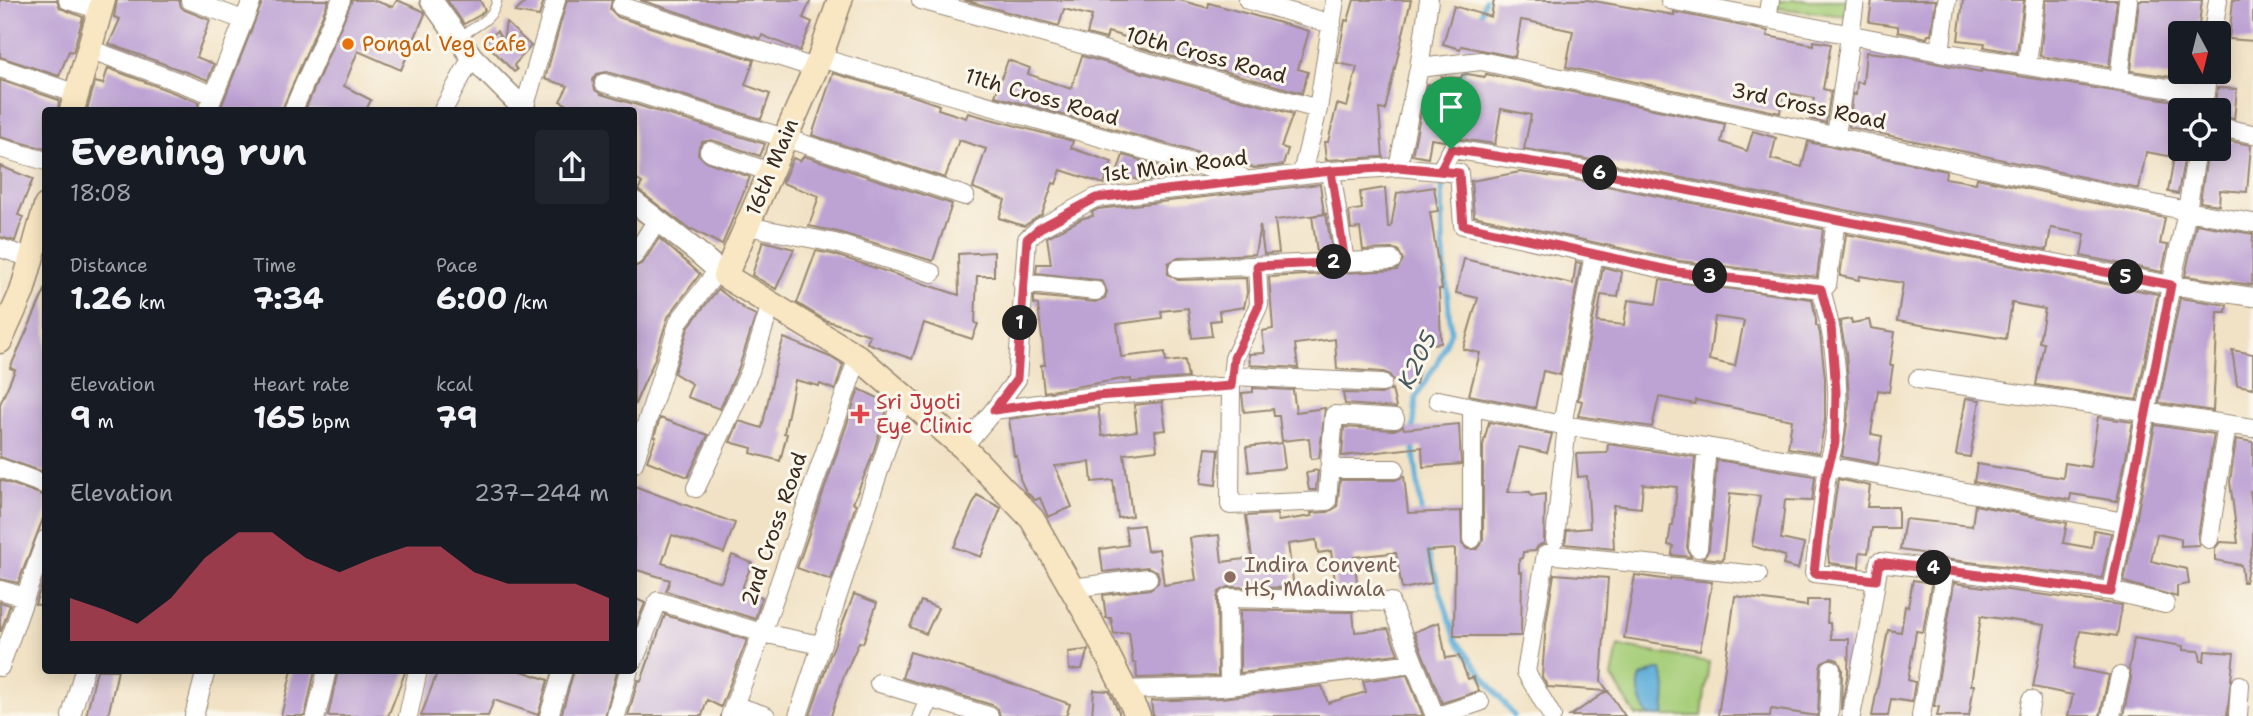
<!DOCTYPE html>
<meta charset="utf-8">
<style>
body{margin:0;font-family:"Shantell Sans",sans-serif;background:#20242c;color:#f1f3f6;height:100vh;display:flex;flex-direction:column;font-size:26px;white-space:nowrap}
*{box-sizing:border-box;margin:0}
p{font-size:23px;color:#9ea1a6}
.icon{flex:none;width:38px;height:38px;fill:none;stroke:currentColor;stroke-width:2;stroke-linecap:round;stroke-linejoin:round}
.map{position:relative;flex:1;overflow:hidden}
.panel{position:absolute;left:42px;top:107px;width:595px;height:567px;display:flex;flex-direction:column;background:#171b24;border-radius:7px;box-shadow:0 4px 18px #0003}
.panel>*{flex:none}
.needle{width:46px;rotate:173deg}
.controls{position:absolute;left:2168px;top:21px;display:grid;gap:14px}
.controls a{display:grid;place-items:center;width:63px;height:63px;border-radius:7px;background:#171b24;box-shadow:0 4px 18px #0003;font-size:35px}
.pin{position:absolute;display:grid;place-items:center;width:60px;height:60px;color:#fff;margin:-72px -30px;border-radius:50% 50% 50% 0;rotate:-45deg;box-shadow:0 0 7px #0007}
.pin .icon{rotate:45deg}
.km{position:absolute;width:35px;height:35px;margin:-18px;border-radius:50%;background:#222;color:#fff;font-size:19px;line-height:35px;text-align:center}
.round{display:grid;place-items:center;flex:none;width:74px;height:74px;border-radius:7px;background:#20242c}
.head{display:flex;align-items:center;justify-content:space-between;height:119px;padding:0 28px}
h1{font-size:38px;font-weight:700;line-height:52px}
.metrics{display:grid;grid-template-columns:repeat(3,1fr);gap:10px;height:119px;padding:7px 28px}
.metrics div{display:grid;align-content:center}
.metrics b{font-size:30px;font-weight:700}
.metrics small{font-size:19px;font-weight:400}
.metrics p{font-size:19px}
.chart{height:196px;padding:14px 28px}
.chart p{display:flex;justify-content:space-between}
.chart svg{width:100%;height:126px;margin-top:7px;fill:#d1495b;opacity:.7}
.map>svg:first-child{display:block}
.green{fill:#a5cd78;stroke:#707c4b;stroke-width:2}
.water{fill:#5eaed9;stroke:#4c6c7c;stroke-width:2}
.lines{fill:none;stroke-linecap:round;stroke-linejoin:round}
.stream{stroke:#5eaed9;stroke-width:5}
.building{fill:#bda3d4;fill-rule:evenodd}
.service-casing{stroke:#968672;stroke-width:11}
.minor-casing{stroke:#968672;stroke-width:20}
.tertiary-casing{stroke:#968672;stroke-width:24}
.secondary-casing{stroke:#968672;stroke-width:27}
.service{stroke:#fff;stroke-width:9}
.minor{stroke:#fff;stroke-width:18}
.tertiary{stroke:#fff;stroke-width:21}
.secondary{stroke:#f9e7c3;stroke-width:24}
.route-casing{stroke:#fff;stroke-width:14}
.route{stroke:#d1495b;stroke-width:9}
.food-dot{fill:#e8710a;stroke:#fbf7ec;stroke-width:2.5}
.health-dot{fill:#e0444e;stroke:#fbf7ec;stroke-width:2.5}
.education-dot{fill:#8d6e63;stroke:#fbf7ec;stroke-width:2.5}
.labels{text-anchor:middle;stroke-width:6;stroke-linejoin:round;paint-order:stroke}
.food-label{font-size:21px;fill:#c56008;stroke:#fbf7ec;text-anchor:start}
.street-label{font-size:21px;fill:#3b2a1e;stroke:#fbf7ec}
.health-label{font-size:21px;fill:#be3a42;stroke:#fbf7ec;text-anchor:start}
.education-label{font-size:21px;fill:#785e54;stroke:#fbf7ec;text-anchor:start}
.water-label{font-size:23px;font-style:italic;fill:#47585f;stroke:#fbf7ec}
</style>
<div class="map">
<svg width="2253" height="716" viewBox="0 0 2253 716">
<rect width="100%" height="100%" fill="#fbf7ec"/>
<filter id="ink" filterUnits="userSpaceOnUse"><feTurbulence type="fractalNoise" baseFrequency=".0143" numOctaves="2"/><feDisplacementMap in="SourceGraphic" scale="14" xChannelSelector="R" yChannelSelector="G"/><feConvolveMatrix kernelMatrix="1 2 1 2 8 2 1 2 1" color-interpolation-filters="sRGB"/></filter>
<filter id="wash" filterUnits="userSpaceOnUse"><feTurbulence type="fractalNoise" baseFrequency=".00686" numOctaves="4" result="noise"/><feDisplacementMap in="SourceGraphic" scale="28" xChannelSelector="R" yChannelSelector="G"/><feGaussianBlur stdDeviation="1.57" result="paint"/><feColorMatrix in="noise" values="0 0 0 0 0 0 0 0 0 0 0 0 0 0 0 0 0 1.4 0 .05"/><feComposite in="paint" operator="in"/></filter>
<g filter="url(#wash)">
<rect width="100%" height="100%" fill="#f1e2c5"/>
<path class="green" d="M1778 0H1847L1845 16 1777 8Z
M1618 646 1709 662 1702 716H1636L1612 677Z"/>
<path class="water" d="M1656 670H1661C1669 686 1665 698 1664 716H1648C1642 704 1635 690 1641 677Z"/>
<g class="lines">
<path class="stream" d="M1479 20 1485 0
M1460 81 1472 43
M1413 432 1416 398 1440 357 1451 332 1443 243 1442 175
M1413 442 1422 519
M1426 546 1456 640 1514 716"/>
</g>
<g id="blocks">
<path class="building" d="M0 0H57L60 8 83 17 73 52 69 51 59 76 0 57Z
M117 0H179L181 7 185 10 210 20 196 57 214 64 208 80 109 44 120 19 114 17Z
M263 0H329L282 110H220Z
M352 0H372L393 7 397 0 423 11 425 14 401 70 358 51 344 86 371 100 366 110H305Z
M447 0H480L485 10 480 15 464 24Z
M528 0H544L539 16 515 12Z
M567 0H612L610 9 618 17 754 60 745 85 770 94 761 119 607 72 597 74 593 80 595 90 601 94 765 144 760 156 712 140 702 142 699 147 698 154 705 161 750 177 722 245 692 229 691 230 638 190 642 183 634 178V110H577L560 101 568 86 545 79Z
M640 0H811L803 18 812 22 800 51 762 35 761 39Z
M964 0H1179L1208 8 1209 3 1309 31 1298 69 1308 72 1302 93 1133 46 1135 40 1108 32 1106 39 1087 34 1092 16 1064 9 1059 26Z
M1354 0H1411L1385 110 1379 109 1383 157 1326 160 1324 142H1328L1337 104 1347 107 1357 67 1337 63 1345 20 1348 21Z
M1494 0H1588L1674 15V12L1748 27 1768 31 1767 36 1814 45V41L1831 44 1823 89 1831 91 1826 123 1810 119 1814 98 1783 92 1780 113 1566 67 1573 31 1554 27V26L1521 20 1515 57 1461 46 1460 49 1443 44 1454 6 1491 17Z
M1872 0H1936L1931 35H1928L1927 38 1898 32V26L1869 22Z
M1963 0H2024L2017 53 1984 47 1985 43 1958 40Z
M2046 0H2117L2109 67 2040 56Z
M2139 0H2202L2198 33H2180V72H2193L2191 80 2131 71Z
M2233 0H2253V41L2229 39Z
M506 22 531 46 514 65 517 70 514 72 485 42 497 31 503 42Z
M1866 52 1895 55 1981 72V70L2188 103 2186 110H2180V149H2186L2178 194 2168 192 2174 157 2146 152 2139 189 1849 127 1853 94 1856 95 1857 82 1863 83Z
M1082 56 1293 114 1281 147 1288 149 1283 165 1254 168 1214 155 1213 157 995 96 1008 60 1030 68 1028 74 1071 89Z
M108 68 199 102 197 110H87L95 82 103 84Z
M833 73 916 97 939 105 938 109 966 118 968 113 1073 141 1071 148 1112 162 1104 184 1061 170 1056 184 1053 183 1042 214 1024 226 999 218 1005 200 973 188 986 149 959 140 945 178 812 135Z
M1467 74 1485 77 1486 74 1725 124 1721 142 1747 151 1753 131 1776 138 1771 159 1802 167 1808 142 1946 171 1945 178 1976 183 1977 178 2165 218 2160 244 2168 245 2162 272 2081 256 2085 234 2051 228 2047 250 1586 159 1524 149 1531 115 1501 109 1495 144 1454 138 1444 141 1431 139 1428 158 1412 155 1427 84 1441 86 1442 77 1461 78 1462 75Z
M0 80 59 100 58 110H46V149L0 137Z
M2217 88 2237 89 2234 119 2219 116V110H2214Z
M2219 139 2251 145 2247 192 2220 190 2219 205 2200 202 2208 149H2219Z
M1123 155 1166 168 1162 179 1141 181 1117 173Z
M804 156 952 204 933 261 838 232 809 226 819 196 782 183 793 158 800 161Z
M0 166 33 179 18 215 23 217 15 241 0 237Z
M1520 172 1582 181 1823 229 1817 277 1679 261 1474 216 1471 181Z
M1320 184 1324 214 1275 220 1279 253 1264 254 1260 225 1255 254 1178 258 1168 263V274L1178 280 1246 278 1247 293 1244 307 1219 311 1220 320 1210 321 1212 336 1192 338 1188 308 1161 311 1162 318 1117 324 1121 357 1165 352 1166 362 1185 360 1188 378 1131 382V379L1123 380V379L1044 392 1041 365H1045L1043 347 1038 305 1034 304V296L1095 302 1105 298 1107 292 1103 282 1097 280 1036 273 1037 264H1051L1047 237 1083 218 1093 216 1092 212 1098 209Z
M1434 187 1438 211 1430 212 1442 289H1439L1441 343 1419 345 1420 365 1416 384 1393 380 1389 374 1383 372 1337 369 1335 339 1295 344 1298 368 1250 365 1249 354 1265 353 1262 331 1273 329 1269 277 1397 270 1403 260 1398 250 1392 249 1363 250 1360 228 1351 229 1349 211 1362 209 1360 192 1385 188 1388 227H1391L1397 193Z
M1326 214 1332 251 1317 252 1312 216Z
M2196 224 2253 234 2252 285 2185 276Z
M1846 234 2158 294 2137 400 2036 385 2044 343 2039 342 2045 309 2012 303 2006 339 1897 321 1903 283 1860 276 1859 280 1840 276Z
M659 238 700 274 668 317 654 361 634 406V267L643 263Z
M763 241 794 249 776 289 752 275Z
M816 251 832 254 959 295 958 254 994 252V276H977L975 323 978 324 972 339 924 323 912 359 867 343 870 335 825 320 797 303Z
M1464 259 1573 284 1576 262 1581 263 1560 375 1543 371 1535 408 1469 395 1480 353 1463 349 1478 298 1456 293Z
M1603 267 1622 272 1618 297 1601 295 1597 322 1624 325 1628 300 1656 304 1660 280 1812 299 1816 319V326H1818L1820 334 1825 378V421L1819 453 1788 448 1792 420 1696 400 1695 404 1659 397 1652 427 1578 416 1582 401 1578 400ZM1715 317 1744 321 1735 366 1709 360Z
M46 288V473L0 457V404L15 370 10 368Z
M718 289 747 311 756 315 739 367 720 409 687 397 692 384 674 373 689 326Z
M2180 298 2227 305 2226 312H2218L2213 411 2159 403Z
M1851 319 1852 323 1869 320 1871 328 1895 332 1890 365H1893L1889 392 1878 390 1871 434 1882 436 1878 464 1842 457 1847 424 1849 400 1846 353 1840 321Z
M784 338 830 357 843 365 835 390 820 384 819 386 795 380 784 433 787 434 780 461 751 453 752 448 730 442 739 421 762 428 778 355Z
M2232 350 2253 354V388L2237 385Z
M1253 388 1293 390 1296 412 1325 408 1319 458 1311 459 1309 438 1282 441 1279 416H1274L1273 409 1244 412 1242 393 1253 392Z
M859 389 889 403 870 462 853 503 856 504 831 580 797 568Z
M1392 389 1396 408 1345 404 1343 393 1381 394Z
M1966 398 1980 400 1970 457 1956 455Z
M1162 402 1166 430 1155 431 1157 450 1124 454 1132 516 1118 518 1113 480 1092 482 1090 462 1055 466 1072 507 1048 517 1040 498 1035 500 1026 492 1020 479 1017 456H1014L1009 419 1098 407 1102 436 1137 431 1134 405Z
M2098 417 2133 422 2117 501 2071 494 2070 500 1974 482 1977 464 2063 478 2065 463 2090 467Z
M660 418 708 435 688 477 647 461 656 437H654Z
M1489 422 1552 434 1547 453 1519 447 1508 492H1530L1531 496 1545 494 1544 543 1538 546 1535 551 1523 552 1522 558 1519 559V572H1522L1521 636H1454L1455 549 1426 551 1432 583 1402 589 1396 553H1391L1354 557 1358 590 1336 589 1331 551 1318 553 1316 540 1288 544 1294 588 1228 587 1219 592 1217 598 1218 676 1137 678 1136 663H1133L1129 632 1114 634 1111 618H1106L1103 595 1150 589 1158 583 1159 577 1157 571 1147 567 1103 572 1100 549 1128 545 1125 527 1143 525 1147 551 1159 549 1164 585 1196 580 1190 538 1219 535 1222 562 1252 558 1246 516 1277 514 1278 521 1312 516 1311 513 1328 512 1337 507 1340 480H1395L1404 476 1408 513 1461 511 1462 544 1467 549H1477L1481 545 1483 539V445Z
M1459 424 1461 464 1423 467 1422 447 1342 456 1344 427 1394 430 1403 426 1404 429Z
M2155 425 2214 434 2198 537 2199 545 2181 546V539L2157 534 2151 561 2187 569 2189 584 2177 586V597L2124 582Z
M2236 439 2253 442V492L2250 491 2253 516V544L2245 582H2243L2241 565 2215 560V548L2220 542 2238 543 2230 482Z
M1282 443 1285 468 1249 472 1246 447Z
M1608 444 1695 457 1687 547 1691 557 1672 555 1673 546 1668 545 1671 525H1673L1677 487 1643 484 1641 508 1613 505 1614 512H1612L1614 549 1565 544 1567 530 1590 528 1587 476 1578 477 1576 454 1607 453Z
M1206 448 1219 449 1216 485 1201 483Z
M1717 460 1815 476 1812 501 1785 500 1781 539 1804 544 1798 569 1783 565 1785 556 1752 546 1760 496 1730 493 1723 560 1703 558 1709 549Z
M1313 470 1318 471 1316 490H1309L1306 473 1313 472Z
M1838 479 1870 486 1867 507H1898V528H1872L1868 553 1860 552 1859 567 1829 563 1828 552Z
M0 480 46 496V511L18 583 0 579Z
M634 486 735 523 724 553 672 535 662 563 721 582 732 555 752 563 741 591 762 597 755 619 666 591 670 580 634 569Z
M977 495 1001 508 981 557 954 547Z
M1975 505 2067 523 2063 543 2092 548 2094 530 2111 533 2102 578 1935 558V555L1900 550 1905 519 1972 526Z
M46 574V607L35 604Z
M1554 574 1608 578 1601 681 1625 716H1570L1607 691 1548 687 1542 677 1546 623Z
M1635 575 1670 580V578L1712 582 1700 650 1624 638Z
M1913 580 1931 583 1932 580 1923 632 1916 631 1908 680 1915 682 1912 702 1891 699 1888 716H1872L1888 630 1901 632 1905 606 1908 607Z
M1954 583 2122 605 2117 636 2080 631 2073 668 2109 675 2100 716H2068L2073 695 2033 687 2045 625 1981 616 1971 685H1974L1969 716H1937L1939 707 1934 706Z
M854 594 877 603 863 643 859 642 843 678 831 716H810L830 656Z
M1735 596 1807 606V600H1828L1827 623H1830L1831 639H1849L1848 672 1841 710 1842 669 1838 660 1831 658 1822 662 1820 668 1818 716 1771 709 1770 716H1718Z
M634 598 645 603 634 631Z
M921 601 938 608 926 634 910 627Z
M0 602 10 605 1 631H0Z
M1240 610 1353 612 1355 632 1388 629 1398 654 1240 673Z
M665 615 747 640 721 707 707 700 702 716H628L638 680 641 681Z
M1439 622 1446 658 1459 656 1468 679 1473 677 1479 691 1442 703 1414 632Z
M2134 638 2183 646V650L2199 651 2201 661H2204L2205 651 2234 653 2227 716H2123L2131 678 2129 669Z
M1088 650 1082 669 1069 670 1068 652Z
M910 652 996 678 1070 704 1066 716H1000L998 709 992 705 902 678Z
M97 670H118L108 716H86Z
M292 670H315L305 716H281Z
M338 670H406L388 716H328Z
M438 670H519L548 680 538 715 494 700 488 716H421Z
M574 670H611L617 672 605 716H561Z
M1407 675 1423 716H1153L1151 701 1221 698 1322 686 1328 703 1366 692 1363 681Z
M1094 690 1109 691 1119 712V716H1092Z"/>
</g>
</g>
<g filter="url(#ink)">
<use href="#blocks" fill-opacity="0" stroke="#968672" stroke-width="2"/>
<g class="lines">
<defs>
<path id="service" d="M459 37C475 26 494 20 497 0"/>
<path id="minor" d="M68 0 100 10
M190 0 243 20
M921 0 1318 109
M1248 0 1332 24
M1670 0 1940 52 2205 94
M621 6 815 68
M1767 19 1770 0
M2213 33 2218 0
M89 49 214 95
M1940 52 1947 0
M820 58 1241 177
M2027 65 2035 0
M0 68 77 94
M1419 68 1481 61 2187 211 2253 223
M2119 80 2128 0
M604 83 785 138 965 196
M524 109 556 0
M208 110 252 0
M293 110 341 0
M443 110 472 57
M2202 110 2208 72
M2219 127 2253 134
M1836 136 1855 0
M0 148 46 161
M709 151 770 172
M1398 167 1419 68 1429 0
M1440 171 1452 149 1584 170 1981 249 2171 285 2253 297
M1302 173 1318 109 1335 0
M747 226 835 243 932 273
M0 248 31 258
M634 256 657 220
M1345 262 1392 260
M1257 266 1259 305 1234 358 1231 386 1230 505 1327 501 1334 415 1395 419
M1178 269 1345 262 1331 171
M1022 283 1096 291
M1232 376 1382 383
M1918 379 2253 428
M1438 400 1562 425 1594 254
M994 410 1096 396 1231 386
M1562 425 1828 466C1845 410 1836 344 1821 289
M963 447 994 410 1017 379 1027 239 1040 228 1095 198 1331 171 1398 167 1459 173 1463 225 1677 272 1821 289 1827 285 1836 220
M634 463 679 321 718 270
M0 468 46 485
M1329 469H1395
M696 488 750 371 771 304
M1472 539V407
M1555 539 1567 425
M2209 539 2227 425
M1698 548 1707 447
M1876 580 1814 573 1828 466 2124 522
M1072 588 1148 578
M0 590 25 597
M2111 591 2171 285 2187 211 2197 149
M634 660 658 601 762 633 821 645
M0 667 46 539
M879 683 989 716
M1229 686 1228 598 1390 602 1435 716
M1124 690 1220 687 1414 663
M734 705 766 716
M71 716 84 670
M194 716 206 670
M316 716 327 670
M408 716 418 670
M549 716 563 670
M616 716 629 670
M730 716 762 633 858 357
M798 716 904 395
M922 716 930 698
M1438 716 1480 702
M1552 716 1526 672 1546 554 1758 575
M1829 716 1831 669
M1851 716 1867 638 1879 562 2111 591 2165 604
M1921 716 1945 569
M2028 716 2031 700
M2111 716 2120 676
M2238 716 2240 685"/>
<path id="tertiary" d="M431 0 472 57 525 110
M634 202 695 250 725 276"/>
<path id="secondary" d="M840 0 820 58 725 276 858 357 963 447 1032 519 1090 620 1138 716
M72 110 103 0
M0 341 22 292 46 206"/>
</defs>
<use href="#service" class="service-casing"/>
<use href="#minor" class="minor-casing"/>
<use href="#tertiary" class="tertiary-casing"/>
<use href="#secondary" class="secondary-casing"/>
<use href="#service" class="service"/>
<use href="#minor" class="minor"/>
<use href="#tertiary" class="tertiary"/>
<use href="#secondary" class="secondary"/>
</g>
</g>
<g class="lines" filter="url(#ink)">
<defs>
<path id="route" d="M1451 149 1440 171 1398 167 1331 171 1096 198 1040 228 1027 239 1017 379 994 410 1096 396 1231 386 1234 358 1259 305 1257 266 1345 262 1331 171 1398 167 1459 173 1463 225 1677 272 1821 289 1831 326 1836 391 1835 443 1825 479 1814 573 1876 580 1879 562 2111 592 2171 285 1584 170 1451 149"/>
</defs>
<use href="#route" class="route-casing"/>
<use href="#route" class="route"/>
</g>
<circle class="food-dot" cx="348" cy="44" r="7"/>
<path class="health-dot" d="M856.5 403.5h7v7h7v7h-7v7h-7v-7h-7v-7h7z"/>
<circle class="education-dot" cx="1230" cy="577" r="7"/>
<g class="labels">
<g class="food-label">
<text x="362" y="51">Pongal Veg Cafe</text>
</g>
<g class="street-label">
<text transform="translate(1206 55) rotate(15)" y="7">10th Cross Road</text>
<text transform="translate(1042 97) rotate(16)" y="7">11th Cross Road</text>
<text transform="translate(1809 106) rotate(12)" y="7">3rd Cross Road</text>
<text transform="translate(1175 166) rotate(-7)" y="7">1st Main Road</text>
<text transform="translate(772 167) rotate(-67)" y="7">16th Main</text>
<text transform="translate(774 529) rotate(-71)" y="7">2nd Cross Road</text>
</g>
<g class="health-label">
<text x="876" y="409">Sri Jyoti<tspan x="876" dy="24">Eye Clinic</tspan></text>
</g>
<g class="education-label">
<text x="1244" y="572">Indira Convent<tspan x="1244" dy="24">HS, Madiwala</tspan></text>
</g>
<g class="water-label">
<text transform="translate(1417 360) rotate(-64)" y="8">K205</text>
</g>
</g>
</svg>
<div class="controls">
<a><svg class="needle" viewBox="-14 -14 28 28"><path d="M0-13l5 13h-10z" fill="#e53935"/><path d="M0 13l5-13h-10z" fill="#9ea1a6"/></svg></a>
<a><svg class="icon" aria-label="locate" viewBox="0 0 24 24"><circle cx="12" cy="12" r="6"/><path d="M12 2v4M12 18v4M2 12h4M18 12h4"/></svg></a>
</div>
<div class="pin" style="left:1451px;top:149px;background:#1e9e55"><svg class="icon" aria-label="arrive" viewBox="0 0 24 24"><path d="M6 21V4h12l-3 4 3 4H6"/></svg></div>
<b class="km" style="left:1020px;top:323px">1</b>
<b class="km" style="left:1334px;top:262px">2</b>
<b class="km" style="left:1710px;top:276px">3</b>
<b class="km" style="left:1934px;top:568px">4</b>
<b class="km" style="left:2126px;top:277px">5</b>
<b class="km" style="left:1600px;top:173px">6</b>
<section class="panel">
<div class="head"><div><h1>Evening run</h1><p>18:08</p></div><a class="round"><svg class="icon" aria-label="share" viewBox="0 0 24 24"><path d="M12 15V3M7 8l5-5 5 5M5 13v7h14v-7"/></svg></a></div>
<div class="metrics">
<div><p>Distance</p><b>1.26<small> km</small></b></div>
<div><p>Time</p><b>7:34</b></div>
<div><p>Pace</p><b>6:00<small> /km</small></b></div>
</div>
<div class="metrics">
<div><p>Elevation</p><b>9<small> m</small></b></div>
<div><p>Heart rate</p><b>165<small> bpm</small></b></div>
<div><p>kcal</p><b>79</b></div>
</div>
<div class="chart"><p><span>Elevation</span>237–244 m</p>
<svg viewBox="0 0 160 44" preserveAspectRatio="none"><path d="M0 44V29L10 33L20 38L30 29L40 15L50 6L60 6L70 15L80 20L90 15L100 11L110 11L120 20L130 24L140 24L150 24L160 29V44z"/></svg>
</div>
</section>
</div>
